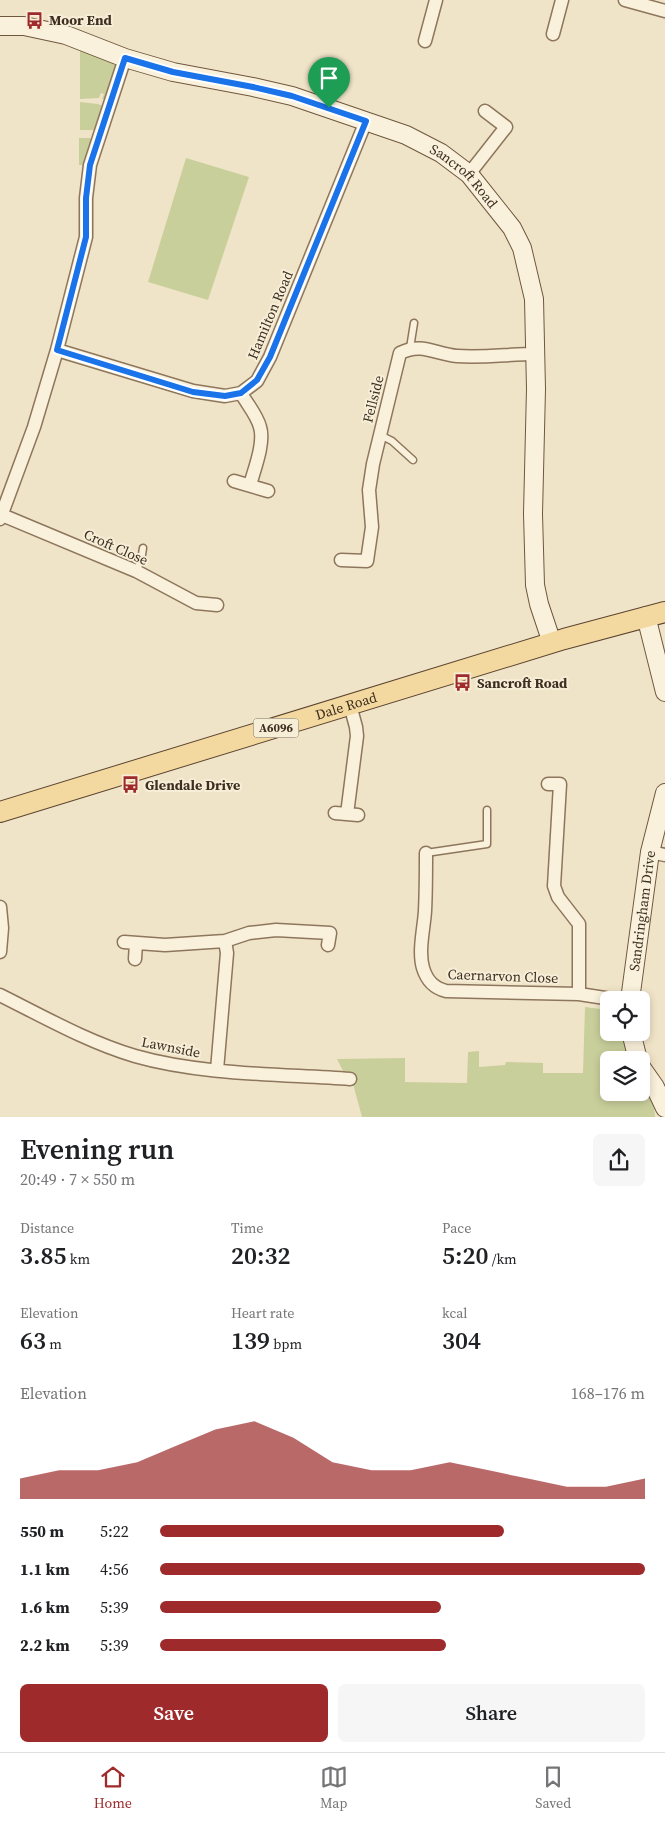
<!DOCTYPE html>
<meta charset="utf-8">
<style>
body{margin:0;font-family:"Source Serif 4",serif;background:#f6f6f6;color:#202124;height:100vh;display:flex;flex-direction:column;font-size:19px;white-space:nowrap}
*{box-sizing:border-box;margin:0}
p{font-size:16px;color:#757577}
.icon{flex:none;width:28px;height:28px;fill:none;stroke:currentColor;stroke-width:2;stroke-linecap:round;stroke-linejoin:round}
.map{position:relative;height:1117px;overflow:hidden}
.panel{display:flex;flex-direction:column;background:#fff;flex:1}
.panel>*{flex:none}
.buttons{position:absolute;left:600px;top:991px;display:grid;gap:10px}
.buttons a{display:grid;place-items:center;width:50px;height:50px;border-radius:8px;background:#fff;box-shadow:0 2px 8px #0003;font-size:25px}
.pin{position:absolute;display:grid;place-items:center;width:42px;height:42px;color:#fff;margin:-51px -21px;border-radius:50% 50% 50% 0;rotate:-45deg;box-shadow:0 0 5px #0007}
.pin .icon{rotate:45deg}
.round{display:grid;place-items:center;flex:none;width:52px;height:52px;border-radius:8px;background:#f6f6f6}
.head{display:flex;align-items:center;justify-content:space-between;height:85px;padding:0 20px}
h1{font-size:28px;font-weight:600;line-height:38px}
.figures{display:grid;grid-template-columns:repeat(3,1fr);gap:8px;height:85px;padding:5px 20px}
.figures div{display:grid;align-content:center}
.figures b{font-size:25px;font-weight:600}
.figures small{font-size:14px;font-weight:400}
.figures p{font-size:14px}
.chart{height:140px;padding:10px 20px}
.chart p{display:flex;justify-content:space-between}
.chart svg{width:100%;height:90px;margin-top:5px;fill:#9e2a2b;opacity:.7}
.primary-button{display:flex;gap:10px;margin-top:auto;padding:10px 20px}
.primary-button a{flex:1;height:58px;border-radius:8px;background:#9e2a2b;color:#fff;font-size:20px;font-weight:600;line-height:58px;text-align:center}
.primary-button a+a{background:#f6f6f6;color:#202124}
ul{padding:0 20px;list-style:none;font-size:16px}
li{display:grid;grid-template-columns:80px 60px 1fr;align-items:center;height:38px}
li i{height:12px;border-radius:6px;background:#9e2a2b}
.menu{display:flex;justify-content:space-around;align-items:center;height:70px;border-top:1px solid #e0e0e0;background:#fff;font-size:14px;color:#757577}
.menu a{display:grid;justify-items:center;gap:2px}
.menu .current{color:#9e2a2b}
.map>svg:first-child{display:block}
.green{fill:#c9cf9b}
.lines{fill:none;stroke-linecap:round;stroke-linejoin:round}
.lane-casing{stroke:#8d765c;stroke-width:9}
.street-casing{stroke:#8d765c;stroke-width:15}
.secondary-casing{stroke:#6f573f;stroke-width:20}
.primary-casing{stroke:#5b4430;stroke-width:22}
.lane{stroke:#faf1dc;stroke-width:6}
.street{stroke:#faf1dc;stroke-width:12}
.secondary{stroke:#faf1dc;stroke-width:18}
.primary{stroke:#f3d9a0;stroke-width:20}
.route-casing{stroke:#fff;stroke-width:10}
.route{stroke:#1a73e8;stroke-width:6}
.labels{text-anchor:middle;stroke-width:4;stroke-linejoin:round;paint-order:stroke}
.shield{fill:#f7eed8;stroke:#756857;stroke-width:1}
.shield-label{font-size:12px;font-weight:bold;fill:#3d2e20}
.poi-label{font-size:14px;font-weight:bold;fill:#3d2e20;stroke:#f7eed8;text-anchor:start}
.street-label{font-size:14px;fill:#3d2e20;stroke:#f7eed8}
</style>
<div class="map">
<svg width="665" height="1117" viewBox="0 0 665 1117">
<rect width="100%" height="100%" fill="#f0e4c8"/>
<path class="green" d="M80 50 112 62 116 67 107 99H102L104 94 101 93 99 98 80 99Z
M80 102 98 104 105 107 96 130H80Z
M79 138H90L93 141 85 165H79Z
M186 158 249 177 208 300 148 282Z
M605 1005 609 1006V1032L623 1033 628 1060H609V1092H641V1087C649 1096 655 1105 655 1117H362L353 1084 344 1073 337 1059 405 1058V1082L467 1083 468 1052 479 1051V1067L505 1065 506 1062 543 1063V1073H583L585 1007 600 1009Z"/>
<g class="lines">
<defs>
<path id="lane" d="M410 348 414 323
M380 435 392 441 413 460
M136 571 141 561 143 548
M426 853 487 844V810"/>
<path id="street" d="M625 0 665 11
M553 34 562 0
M425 41 436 0
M469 174 506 127 485 111
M57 350 193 391 225 396 241 393 257 381 270 357 366 121
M241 393C247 404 257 415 260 427 265 443 254 470 250 485
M234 481 268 491
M2 515 136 571 196 603 217 605
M0 519 34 427 57 350 86 237V198L90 165 125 58
M341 560 367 561 372 527 369 490 373 464 400 353C422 342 435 354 457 356 483 358 510 354 536 354
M548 784H560L554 886 558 897 579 924V994
M335 813 358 815
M347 814 357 736 356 727 350 705
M650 852 665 855
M426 853C426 872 426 891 425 911 424 928 418 951 423 968 427 981 434 988 446 991L579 994 618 1000
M0 907 2 928 0 952
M124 942 165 945 225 941 249 933 276 930 330 933 328 945
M135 959 136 943
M0 995C44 1017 88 1042 135 1056 201 1075 281 1074 350 1079
M217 1070 227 953 225 941"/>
<g id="secondary">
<path id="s1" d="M0 26H24L66 35 125 58 173 72 253 87 292 96 406 135 441 153 469 174 512 228 522 248 534 299 536 389 533 514 535 585 539 604 552 643"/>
<path d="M646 616 665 692"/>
<path id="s2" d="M630 1000 650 852 665 793"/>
<path d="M631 1032 638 1060"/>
<path d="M641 1067 655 1087 665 1108"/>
</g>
<g id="primary">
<path id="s3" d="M0 812 564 639 665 612"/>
</g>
</defs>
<use href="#lane" class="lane-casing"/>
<use href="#street" class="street-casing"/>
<use href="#secondary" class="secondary-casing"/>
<use href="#primary" class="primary-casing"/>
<use href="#lane" class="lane"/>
<use href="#street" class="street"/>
<use href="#secondary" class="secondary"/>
<use href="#primary" class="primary"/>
</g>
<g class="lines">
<defs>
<path id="route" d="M125 58 173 72 253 87 292 96 366 121 270 357 257 380 241 393 225 396 193 392 57 350 86 237V198L90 165Z"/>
</defs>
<use href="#route" class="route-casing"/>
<use href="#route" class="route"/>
</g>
<defs>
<symbol id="bus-bare" viewBox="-9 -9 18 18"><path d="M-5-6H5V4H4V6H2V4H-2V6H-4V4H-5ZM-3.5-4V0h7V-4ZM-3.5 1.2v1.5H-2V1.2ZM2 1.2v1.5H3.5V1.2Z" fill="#9e2a2b" stroke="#f7eed8" stroke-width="2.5" paint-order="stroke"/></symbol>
</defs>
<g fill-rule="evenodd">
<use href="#bus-bare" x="22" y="8" width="25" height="25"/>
<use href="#bus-bare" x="450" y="670" width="25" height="25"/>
<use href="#bus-bare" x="118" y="772" width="25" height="25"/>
</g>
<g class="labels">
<rect class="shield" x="253.5" y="718.5" width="45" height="19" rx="4"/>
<g class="shield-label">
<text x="276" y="732">A6096</text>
</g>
<g class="poi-label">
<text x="49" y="25">Moor End</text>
<text x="477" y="688">Sancroft Road</text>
<text x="145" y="790">Glendale Drive</text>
</g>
<g class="street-label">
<text dy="5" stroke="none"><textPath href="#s1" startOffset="494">Sancroft Road</textPath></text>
<text transform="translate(270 315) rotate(-67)" y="5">Hamilton Road</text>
<text transform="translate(373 399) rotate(-76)" y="5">Fellside</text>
<text transform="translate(116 547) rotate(24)" y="5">Croft Close</text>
<text dy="5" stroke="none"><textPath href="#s3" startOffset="362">Dale Road</textPath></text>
<text dy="5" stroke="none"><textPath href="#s2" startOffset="90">Sandringham Drive</textPath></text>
<text transform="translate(503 976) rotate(2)" y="5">Caernarvon Close</text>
<text transform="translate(171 1047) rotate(11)" y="5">Lawnside</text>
</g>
</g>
</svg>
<div class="buttons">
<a><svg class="icon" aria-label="locate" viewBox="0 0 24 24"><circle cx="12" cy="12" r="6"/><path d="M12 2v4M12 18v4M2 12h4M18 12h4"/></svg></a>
<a><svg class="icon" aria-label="layers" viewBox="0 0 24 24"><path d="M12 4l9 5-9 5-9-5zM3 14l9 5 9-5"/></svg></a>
</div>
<div class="pin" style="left:329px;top:108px;background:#1e9e55"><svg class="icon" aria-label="arrive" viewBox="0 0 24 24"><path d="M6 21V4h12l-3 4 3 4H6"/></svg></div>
</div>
<section class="panel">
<div class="head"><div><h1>Evening run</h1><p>20:49 · 7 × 550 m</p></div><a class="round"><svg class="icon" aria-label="share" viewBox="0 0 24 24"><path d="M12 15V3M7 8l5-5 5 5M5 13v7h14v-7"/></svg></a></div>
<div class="figures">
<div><p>Distance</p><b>3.85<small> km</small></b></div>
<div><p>Time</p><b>20:32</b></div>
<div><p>Pace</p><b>5:20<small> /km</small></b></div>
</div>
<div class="figures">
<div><p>Elevation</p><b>63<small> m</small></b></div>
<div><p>Heart rate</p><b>139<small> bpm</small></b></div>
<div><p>kcal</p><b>304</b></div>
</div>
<div class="chart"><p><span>Elevation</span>168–176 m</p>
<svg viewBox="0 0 160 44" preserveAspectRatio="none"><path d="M0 44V34L10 30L20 30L30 26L40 18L50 10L60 6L70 14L80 26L90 30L100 30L110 26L120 30L130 34L140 38L150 38L160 34V44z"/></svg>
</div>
<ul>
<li><b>550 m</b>5:22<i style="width:71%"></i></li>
<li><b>1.1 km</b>4:56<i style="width:100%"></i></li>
<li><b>1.6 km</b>5:39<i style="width:58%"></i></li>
<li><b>2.2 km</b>5:39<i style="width:59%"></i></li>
</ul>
<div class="primary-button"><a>Save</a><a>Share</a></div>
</section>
<nav class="menu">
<a class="current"><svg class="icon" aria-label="home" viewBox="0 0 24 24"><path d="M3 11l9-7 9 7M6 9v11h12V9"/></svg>Home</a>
<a><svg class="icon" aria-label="map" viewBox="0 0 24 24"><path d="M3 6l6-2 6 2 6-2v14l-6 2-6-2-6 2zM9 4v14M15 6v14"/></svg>Map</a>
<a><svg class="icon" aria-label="saved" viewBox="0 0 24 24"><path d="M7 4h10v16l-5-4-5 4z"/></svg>Saved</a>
</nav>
